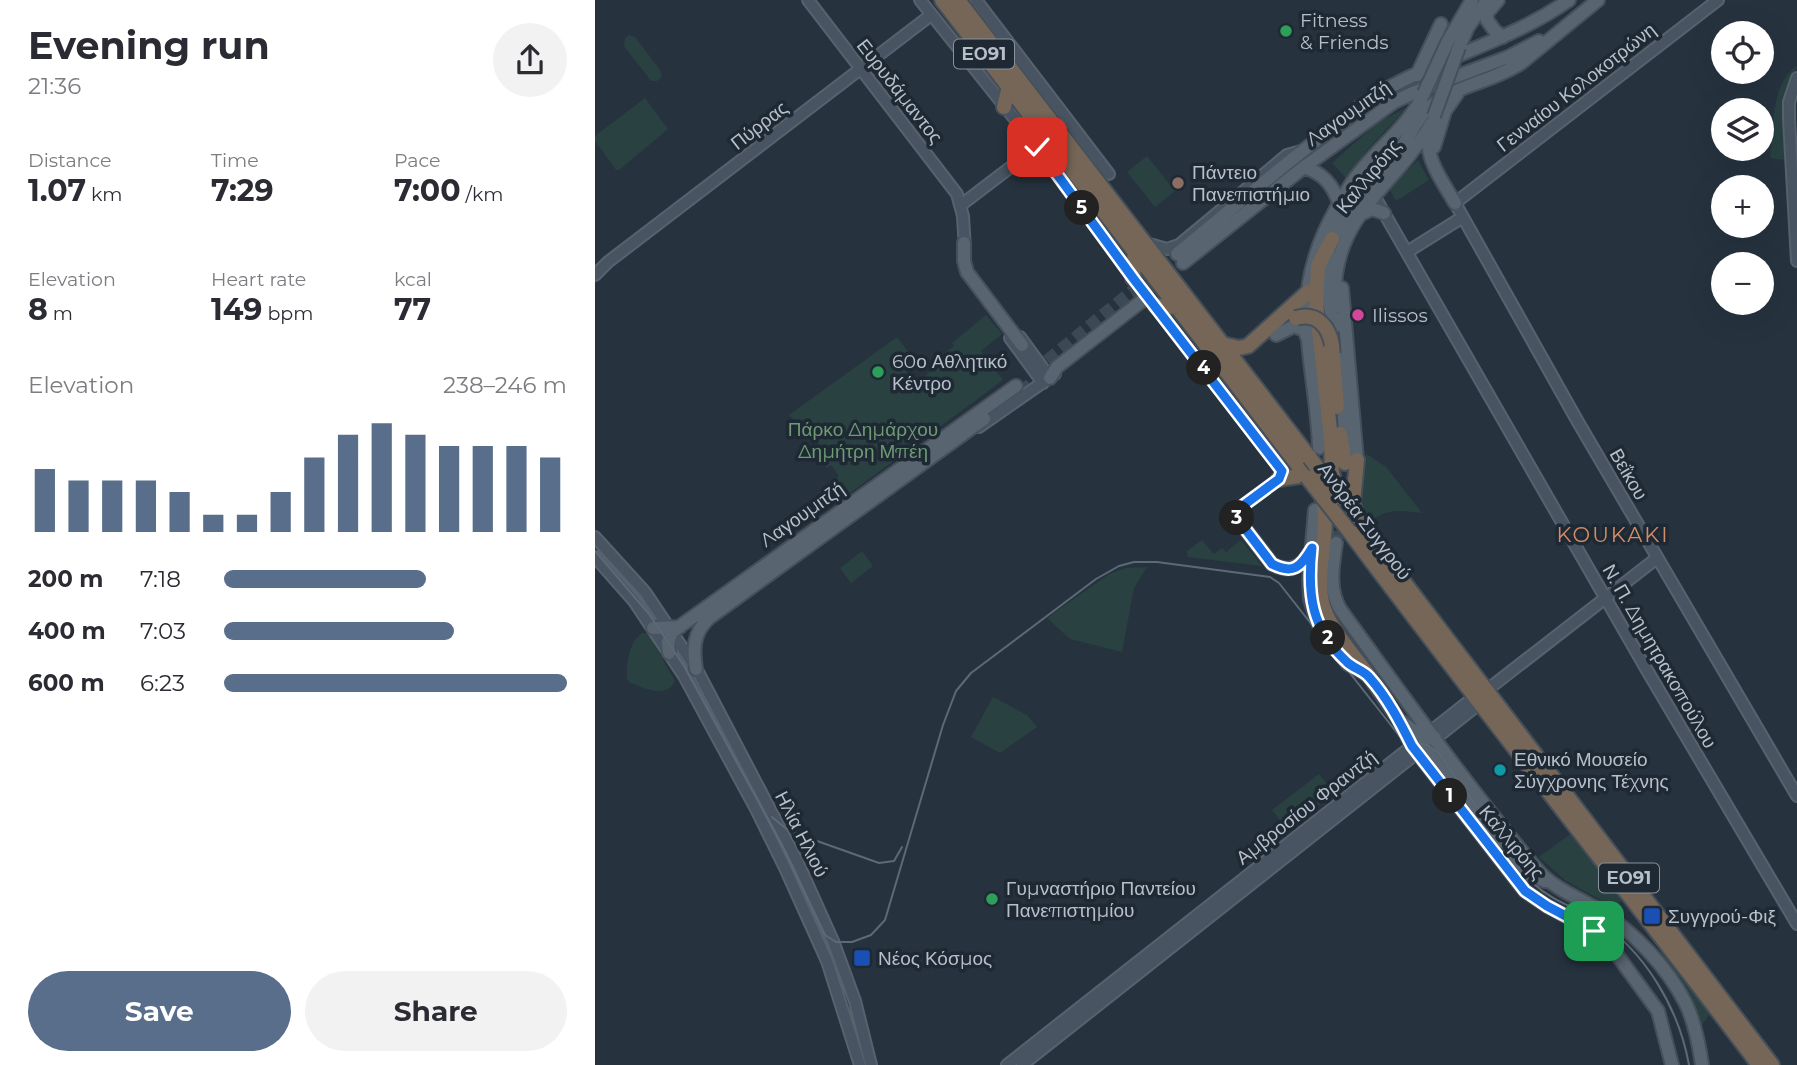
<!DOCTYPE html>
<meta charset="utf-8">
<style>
body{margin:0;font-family:Montserrat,sans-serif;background:#f2f2f3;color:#2b2b33;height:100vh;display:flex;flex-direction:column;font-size:26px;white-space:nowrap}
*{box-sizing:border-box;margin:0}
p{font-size:23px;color:#7c7c81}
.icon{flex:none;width:38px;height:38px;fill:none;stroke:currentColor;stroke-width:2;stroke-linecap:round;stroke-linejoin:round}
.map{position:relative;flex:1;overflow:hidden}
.side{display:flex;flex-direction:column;background:#fff;width:595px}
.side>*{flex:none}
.tools{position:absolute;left:1116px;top:21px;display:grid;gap:14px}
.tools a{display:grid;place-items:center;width:63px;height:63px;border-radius:50%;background:#fff;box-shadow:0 7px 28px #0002;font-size:35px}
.pin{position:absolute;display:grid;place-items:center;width:60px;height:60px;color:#fff;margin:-30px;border-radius:14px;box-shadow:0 4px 10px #0006}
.km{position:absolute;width:35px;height:35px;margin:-18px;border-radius:50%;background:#222;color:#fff;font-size:19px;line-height:35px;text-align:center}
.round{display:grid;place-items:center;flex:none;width:74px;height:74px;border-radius:37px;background:#f2f2f3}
.overview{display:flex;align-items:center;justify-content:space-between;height:119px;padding:0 28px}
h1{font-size:38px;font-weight:700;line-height:52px}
.metrics{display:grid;grid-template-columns:repeat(3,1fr);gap:10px;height:119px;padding:7px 28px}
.metrics div{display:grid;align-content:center}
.metrics b{font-size:30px;font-weight:700}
.metrics small{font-size:19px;font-weight:400}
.metrics p{font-size:19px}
.chart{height:196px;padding:14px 28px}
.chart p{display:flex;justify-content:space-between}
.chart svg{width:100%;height:126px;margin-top:7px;stroke:#586e8b;stroke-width:6}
.primary-button{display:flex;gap:14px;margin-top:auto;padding:14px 28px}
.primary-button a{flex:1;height:80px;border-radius:42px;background:#586e8b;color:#fff;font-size:28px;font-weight:700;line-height:80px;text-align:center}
.primary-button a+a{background:#f2f2f3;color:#2b2b33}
ul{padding:0 28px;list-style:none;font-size:23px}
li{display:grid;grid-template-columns:112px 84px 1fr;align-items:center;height:52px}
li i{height:18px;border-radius:9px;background:#586e8b}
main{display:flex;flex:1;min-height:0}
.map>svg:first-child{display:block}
.green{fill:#294141}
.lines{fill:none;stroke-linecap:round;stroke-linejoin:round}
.primary-tunnel{stroke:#3c4854;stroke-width:12;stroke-dasharray:12 6;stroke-linecap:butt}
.secondary-casing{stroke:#57626d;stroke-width:14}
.primary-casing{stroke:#46505b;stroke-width:16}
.highway-casing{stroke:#444f5a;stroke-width:18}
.secondary{stroke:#485462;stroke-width:10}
.primary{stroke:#58646f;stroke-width:12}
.highway{stroke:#756657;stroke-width:14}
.tram{stroke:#5c6976;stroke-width:2}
.primary-bridge-casing{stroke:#46505b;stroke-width:16;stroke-linecap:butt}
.highway-bridge-casing{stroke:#444f5a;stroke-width:18;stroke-linecap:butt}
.primary-bridge{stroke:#58646f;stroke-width:12}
.highway-bridge{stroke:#756657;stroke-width:14}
.route-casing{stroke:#fff;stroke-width:14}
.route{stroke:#1a73e8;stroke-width:9}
.leisure-dot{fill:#2e9e5b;stroke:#1e2934;stroke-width:2.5}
.education-dot{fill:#8d6e63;stroke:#1e2934;stroke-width:2.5}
.hotel-dot{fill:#d1479c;stroke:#1e2934;stroke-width:2.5}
.culture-dot{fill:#0f9aa8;stroke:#1e2934;stroke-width:2.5}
.transit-dot{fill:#1a4fb4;stroke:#1e2934;stroke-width:2.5}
.labels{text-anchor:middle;stroke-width:7;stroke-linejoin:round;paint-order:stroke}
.shield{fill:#1e2934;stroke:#88929d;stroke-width:2}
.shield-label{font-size:18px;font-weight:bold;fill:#b6bfca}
.poi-label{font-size:19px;fill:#b6bfca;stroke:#1e2934;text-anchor:start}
.street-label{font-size:19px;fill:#b6bfca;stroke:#1e2934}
.park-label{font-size:19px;fill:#6e9a74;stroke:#1e2934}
.neighbourhood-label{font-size:21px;letter-spacing:2px;fill:#d38d68;stroke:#1e2934}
</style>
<main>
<section class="side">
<div class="overview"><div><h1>Evening run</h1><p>21:36</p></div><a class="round"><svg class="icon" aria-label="share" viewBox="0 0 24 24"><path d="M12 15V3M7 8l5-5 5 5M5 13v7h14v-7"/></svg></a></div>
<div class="metrics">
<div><p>Distance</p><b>1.07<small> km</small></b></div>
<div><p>Time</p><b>7:29</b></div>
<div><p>Pace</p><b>7:00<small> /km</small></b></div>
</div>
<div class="metrics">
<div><p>Elevation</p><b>8<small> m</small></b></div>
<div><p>Heart rate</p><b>149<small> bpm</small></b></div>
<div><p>kcal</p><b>77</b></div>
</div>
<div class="chart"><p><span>Elevation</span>238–246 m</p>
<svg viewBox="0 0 160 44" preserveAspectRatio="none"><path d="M5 44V22M15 44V26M25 44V26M35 44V26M45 44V30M55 44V38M65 44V38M75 44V30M85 44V18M95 44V10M105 44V6M115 44V10M125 44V14M135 44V14M145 44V14M155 44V18"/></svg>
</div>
<ul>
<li><b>200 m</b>7:18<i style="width:59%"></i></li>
<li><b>400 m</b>7:03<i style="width:67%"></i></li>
<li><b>600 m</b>6:23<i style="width:100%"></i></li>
</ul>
<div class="primary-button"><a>Save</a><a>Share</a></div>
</section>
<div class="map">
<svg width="1202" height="1065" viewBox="0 0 1202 1065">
<rect width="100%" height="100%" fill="#26333f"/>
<path class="green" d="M34 35 40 37 65 70 67 76 62 81H56L29 46 30 38Z
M1202 66 1197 82 1192 160 1175 158C1179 128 1175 84 1202 66Z
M50 98 73 129 24 170H21L0 141V136Z
M814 106 772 150 751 178 737 163 782 123Z
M552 156 580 191 560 207 532 172Z
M823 160 834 180 801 201 794 188Z
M391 315 407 334 386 351 408 380 247 499 242 491 233 497 226 489 244 476 236 465 232 468 226 460 232 457 235 451 222 443 194 415 302 337 315 354 306 362 322 387 348 354 359 346 357 343Z
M772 454 791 467 827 513C805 511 794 507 775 522 773 517 768 512 766 507 761 492 759 465 772 454Z
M607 540 619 554 627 548 631 552 646 540 667 566 593 557 592 551Z
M267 551 278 566 256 583 245 568Z
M552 567 539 588 527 652 475 639 452 618 514 574 531 568Z
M47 633H53L80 681C71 700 48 687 34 682L32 679C31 663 34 642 47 633Z
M398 697 432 715 442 727 405 753 376 737Z
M724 774 739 793 692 829 677 810Z
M978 832 1032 898 1014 909 1002 898 971 881 944 857Z
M1069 947 1118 1009 1103 1031 1061 956Z"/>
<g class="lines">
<path class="primary-tunnel" d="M540 299 588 263
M438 372 582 254
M426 392 452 370
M741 543 747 505 750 463"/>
<defs>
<path id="secondary" d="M213 0 362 194 368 216 370 250
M325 0 442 147 538 278 687 470 684 479 638 513
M381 0 514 174
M1123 0 860 203 983 422 1202 796
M1202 78 1194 102V119L1202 261
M777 192 1053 672 1202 924
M366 205 442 147
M551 243 572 249 584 245 692 155 706 151
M812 252 868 217
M0 275 13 262 336 15
M425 337 455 378
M415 338 448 383
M384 427 460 374
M0 537 50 592 102 670 203 863 238 941 260 1001 276 1065
M0 557 39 601 89 676 161 809 191 870 232 961 265 1065
M412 1065 873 702 892 690 1062 558
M427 1065 884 704 887 698"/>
<path id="primary" d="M903 0 892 13V20L900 31 908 37
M853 41 877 0
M864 47 873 27 892 0
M822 75 846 24
M834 133C829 158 848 182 860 203
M839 147 850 111 862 94
M709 167C728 173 738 185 744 203
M766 214 777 209 789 213
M369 243V261L372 272 427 345
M582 254C630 215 677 174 727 136 750 118 775 97 801 84 859 53 920 38 974 0
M588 263 709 167 799 102 820 92 913 57 944 41
M747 288 762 460
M740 307C734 216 796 192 836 124
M741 326C708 242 757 212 803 152 815 137 823 115 838 104 864 85 899 81 926 63L1003 0
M681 335 699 326 709 330 713 339
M745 359 751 446
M455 378 462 367 548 300
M724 448C723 395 706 336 714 283 720 246 736 215 756 184 777 151 812 130 829 93
M720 510 714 580 715 599 721 618 726 629 753 664 773 675 804 720 817 746 930 891 952 906 999 931 1017 948 1063 1011 1077 1065
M638 513 677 564C694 573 706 568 715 552
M741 543C738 565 733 588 745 609 808 696 871 785 940 867 956 887 979 896 1001 908 1037 930 1072 966 1091 1004 1100 1023 1104 1044 1107 1065
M58 628 85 627
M74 653 73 642 77 632 421 386
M101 669C98 649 98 633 114 618L389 419
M807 722 829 738H840
M817 746 829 747 902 843
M913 857 924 869 950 881"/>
<path id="highway" d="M347 0 712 477
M363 0 715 458
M409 107 414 86
M442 147 469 157
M737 239 723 266 721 303 736 439 737 473 744 497 1177 1065
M538 278 540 250
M561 306 584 307
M631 345 644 348 653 346 713 292
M737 345 742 407
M745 434 750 463
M684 479 711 475
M727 497C737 533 718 570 728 606 736 631 758 654 773 675
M762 517 758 503 762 460
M754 531C888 711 1029 886 1164 1065"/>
</defs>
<use href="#secondary" class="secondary-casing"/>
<use href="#primary" class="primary-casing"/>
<use href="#highway" class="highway-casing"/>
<use href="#secondary" class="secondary"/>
<use href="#primary" class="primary"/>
<use href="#highway" class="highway"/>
<path class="tram" d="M0 551 54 614 89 666 186 843 230 935 241 942H257L276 935 290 920 348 725 361 691 376 673 501 579 524 566 539 562H562L675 577 684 583 806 738 832 745 842 752 939 884C957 901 979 907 1000 919 1050 950 1084 1009 1094 1065
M177 817 194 831 284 863 299 861 307 847"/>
<defs>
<path id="primary-bridge" d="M829 93 853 41
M839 116 864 47"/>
<path id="highway-bridge" d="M701 318C721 312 734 326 737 345
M715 458 744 497
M712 477 754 531"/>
</defs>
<use href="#primary-bridge" class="primary-bridge-casing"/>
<use href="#highway-bridge" class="highway-bridge-casing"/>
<use href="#primary-bridge" class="primary-bridge"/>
<use href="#highway-bridge" class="highway-bridge"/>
</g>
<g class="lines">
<defs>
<path id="route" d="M442 147 538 278 687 471 684 479 638 513 677 564C698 575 706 567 717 548 712 594 716 629 752 662 758 668 768 670 774 677 792 697 805 722 817 746L930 891 952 906 999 931"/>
</defs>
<use href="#route" class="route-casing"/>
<use href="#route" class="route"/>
</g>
<g class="leisure-dot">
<circle cx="691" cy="31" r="7"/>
<circle cx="283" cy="372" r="7"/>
<circle cx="397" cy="899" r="7"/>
</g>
<circle class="education-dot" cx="583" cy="183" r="7"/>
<circle class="hotel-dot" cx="763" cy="315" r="7"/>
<circle class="culture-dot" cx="905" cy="770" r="7"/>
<g class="transit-dot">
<rect x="1048" y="907" width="18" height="18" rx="3.5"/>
<rect x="258" y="949" width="18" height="18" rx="3.5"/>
</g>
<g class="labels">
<g class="shield">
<rect x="359" y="39.5" width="60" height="29" rx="5"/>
<rect x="1004" y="863.5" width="60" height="29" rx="5"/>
</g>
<g class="shield-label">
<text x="389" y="60">ΕΟ91</text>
<text x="1034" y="884">ΕΟ91</text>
</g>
<g class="poi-label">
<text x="705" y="27">Fitness<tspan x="705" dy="22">&amp; Friends</tspan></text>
<text x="597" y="179">Πάντειο<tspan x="597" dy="22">Πανεπιστήμιο</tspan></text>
<text x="777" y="322">Ilissos</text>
<text x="297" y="368">60ο Αθλητικό<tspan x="297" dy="22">Κέντρο</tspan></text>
<text x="919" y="766">Εθνικό Μουσείο<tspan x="919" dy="22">Σύγχρονης Τέχνης</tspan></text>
<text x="411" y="895">Γυμναστήριο Παντείου<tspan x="411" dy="22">Πανεπιστημίου</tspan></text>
<text x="1073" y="923">Συγγρού-Φιξ</text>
<text x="283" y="965">Νέος Κόσμος</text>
</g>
<g class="street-label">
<text transform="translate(981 87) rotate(-38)" y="7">Γενναίου Κολοκοτρώνη</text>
<text transform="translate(305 91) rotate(52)" y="7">Ευρυδάμαντος</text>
<text transform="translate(753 113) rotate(-35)" y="7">Λαγουμιτζή</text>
<text transform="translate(164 125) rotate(-38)" y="7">Πύρρας</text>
<text transform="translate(773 176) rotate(-51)" y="7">Καλλιρόης</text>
<text transform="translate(1034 474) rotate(60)" y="7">Βεΐκου</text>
<text transform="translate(207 514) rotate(-35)" y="7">Λαγουμιτζή</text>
<text transform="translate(770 521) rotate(53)" y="7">Ανδρέα Συγγρού</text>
<text transform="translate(1065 656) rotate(60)" y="7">Ν. Π. Δημητρακοπούλου</text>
<text transform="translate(711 807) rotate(-38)" y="7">Αμβροσίου Φραντζή</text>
<text transform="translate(207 834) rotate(63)" y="7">Ηλία Ηλιού</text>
<text transform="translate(917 842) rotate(50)" y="7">Καλλιρόης</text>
</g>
<g class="park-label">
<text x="268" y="436">Πάρκο Δημάρχου<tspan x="268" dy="22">Δημήτρη Μπέη</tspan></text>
</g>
<g class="neighbourhood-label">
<text x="1018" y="542">KOUKAKI</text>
</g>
</g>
</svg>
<div class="tools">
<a><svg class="icon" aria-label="locate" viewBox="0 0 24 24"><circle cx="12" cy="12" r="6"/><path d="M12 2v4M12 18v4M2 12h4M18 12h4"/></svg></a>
<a><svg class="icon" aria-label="layers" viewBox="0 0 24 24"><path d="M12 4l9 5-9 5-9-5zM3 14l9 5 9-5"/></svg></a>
<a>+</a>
<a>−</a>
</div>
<div class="pin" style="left:999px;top:931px;background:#1e9e55"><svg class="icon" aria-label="arrive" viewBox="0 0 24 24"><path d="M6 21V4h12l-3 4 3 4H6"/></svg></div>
<div class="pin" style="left:442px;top:147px;background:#d93025"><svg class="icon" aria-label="check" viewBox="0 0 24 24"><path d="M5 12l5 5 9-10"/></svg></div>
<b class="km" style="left:855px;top:796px">1</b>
<b class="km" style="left:733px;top:638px">2</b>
<b class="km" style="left:642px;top:518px">3</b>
<b class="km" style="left:609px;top:368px">4</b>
<b class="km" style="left:487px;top:208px">5</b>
</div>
</main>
